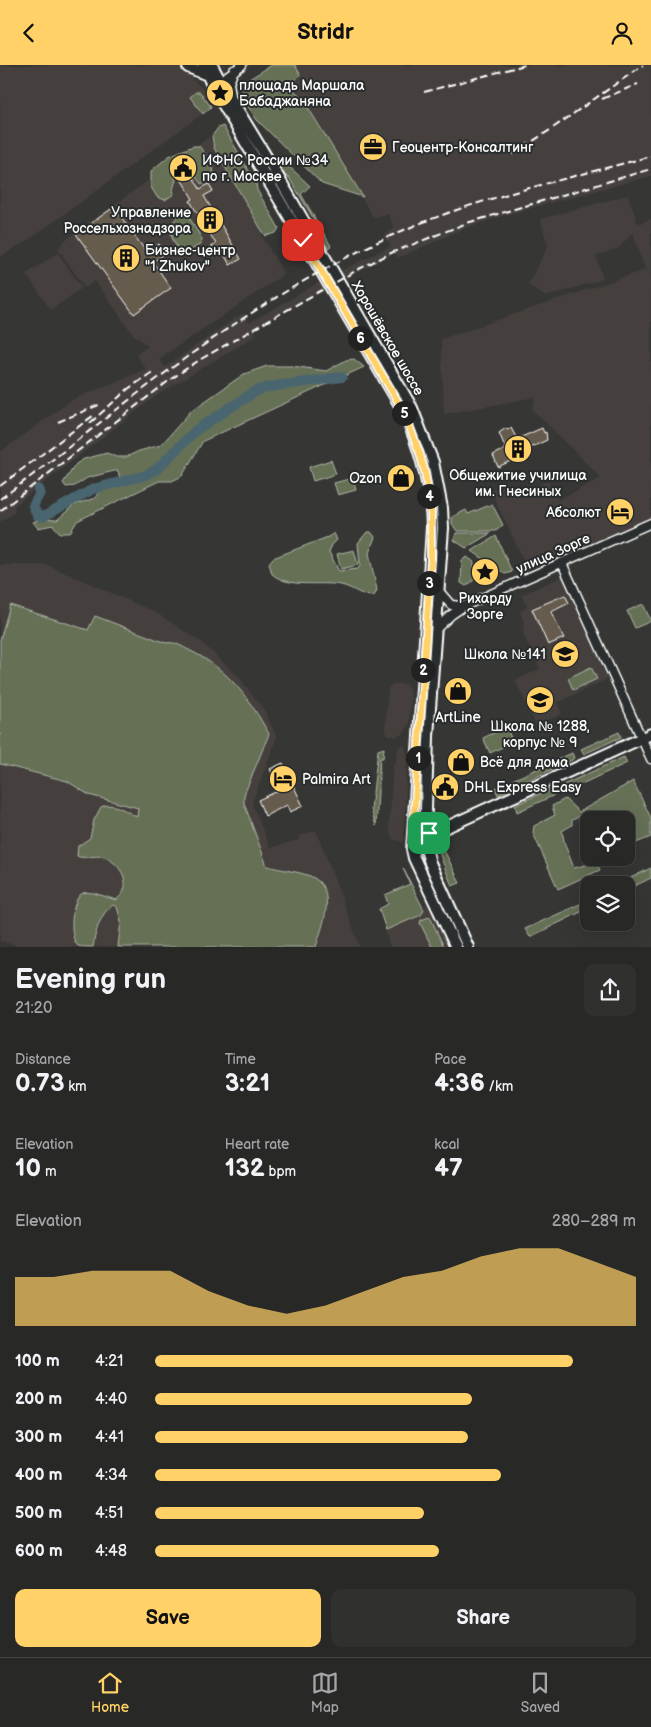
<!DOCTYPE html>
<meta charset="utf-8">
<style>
body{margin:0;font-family:"Balsamiq Sans",sans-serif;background:#30302f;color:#f1f3f6;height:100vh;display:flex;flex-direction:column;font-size:19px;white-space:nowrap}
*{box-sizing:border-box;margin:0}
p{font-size:16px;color:#a5a6a7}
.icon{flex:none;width:28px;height:28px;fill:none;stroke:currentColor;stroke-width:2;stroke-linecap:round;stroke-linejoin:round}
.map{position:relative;height:882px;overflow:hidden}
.drawer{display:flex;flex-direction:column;background:#282827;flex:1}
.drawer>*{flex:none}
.buttons{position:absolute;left:580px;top:746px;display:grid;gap:10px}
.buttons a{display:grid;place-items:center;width:55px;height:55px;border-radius:10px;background:#282827;box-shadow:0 5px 20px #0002,0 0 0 1px #444;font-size:25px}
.pin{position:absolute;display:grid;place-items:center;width:42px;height:42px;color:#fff;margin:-21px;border-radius:10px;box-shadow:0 2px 8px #0006}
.km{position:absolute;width:25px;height:25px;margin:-12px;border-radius:50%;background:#222;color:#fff;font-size:14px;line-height:25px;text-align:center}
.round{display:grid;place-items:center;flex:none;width:52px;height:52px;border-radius:10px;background:#30302f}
.summary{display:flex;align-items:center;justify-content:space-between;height:85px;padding:0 15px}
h1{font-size:28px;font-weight:700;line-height:38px}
.metrics{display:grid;grid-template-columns:repeat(3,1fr);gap:8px;height:85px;padding:5px 15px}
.metrics div{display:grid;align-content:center}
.metrics b{font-size:25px;font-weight:700}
.metrics small{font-size:14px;font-weight:400}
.metrics p{font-size:14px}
.chart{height:140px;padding:10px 15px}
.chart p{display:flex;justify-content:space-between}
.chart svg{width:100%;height:90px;margin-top:5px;fill:#ffd166;opacity:.7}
.action{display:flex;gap:10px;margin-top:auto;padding:10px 15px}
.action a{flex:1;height:58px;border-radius:10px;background:#ffd166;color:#111;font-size:20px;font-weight:700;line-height:58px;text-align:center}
.action a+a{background:#30302f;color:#f1f3f6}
ul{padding:0 15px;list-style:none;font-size:16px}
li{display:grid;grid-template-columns:80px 60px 1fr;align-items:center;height:38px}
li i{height:12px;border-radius:6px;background:#ffd166}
header{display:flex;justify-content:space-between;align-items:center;height:65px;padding:0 15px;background:#ffd166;color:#111;font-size:22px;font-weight:700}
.tab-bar{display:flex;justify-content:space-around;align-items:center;height:70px;border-top:1px solid #444;background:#282827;font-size:14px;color:#a5a6a7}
.tab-bar a{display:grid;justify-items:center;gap:2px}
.tab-bar .current{color:#ffd166}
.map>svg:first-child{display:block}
.built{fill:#44413c}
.green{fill:#656f55;stroke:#b2b7aa}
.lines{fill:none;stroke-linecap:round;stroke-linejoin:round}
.river{stroke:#4a666f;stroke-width:10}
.building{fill:#665b4d;stroke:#fff}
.minor-casing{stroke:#fff;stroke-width:11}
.major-casing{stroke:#fff;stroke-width:14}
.minor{stroke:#2a2d2e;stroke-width:8}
.major{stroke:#2a2d2e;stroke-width:10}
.rail{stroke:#fff;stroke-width:2;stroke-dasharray:8 4;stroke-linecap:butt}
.route-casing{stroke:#fff;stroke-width:10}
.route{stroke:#ffd166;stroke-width:6}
.labels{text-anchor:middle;stroke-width:4;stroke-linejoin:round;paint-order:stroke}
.poi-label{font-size:14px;fill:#fff;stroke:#2a2d2e;text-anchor:start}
.street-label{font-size:14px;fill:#fff;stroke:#2a2d2e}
</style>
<header><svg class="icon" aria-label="back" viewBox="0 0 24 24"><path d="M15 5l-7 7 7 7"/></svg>Stridr<svg class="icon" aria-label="person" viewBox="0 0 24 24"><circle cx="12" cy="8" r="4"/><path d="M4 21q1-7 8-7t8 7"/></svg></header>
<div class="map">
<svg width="651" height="882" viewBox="0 0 651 882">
<rect width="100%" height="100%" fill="#363634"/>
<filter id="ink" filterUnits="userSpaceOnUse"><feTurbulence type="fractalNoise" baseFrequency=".02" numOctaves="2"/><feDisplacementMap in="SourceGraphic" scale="10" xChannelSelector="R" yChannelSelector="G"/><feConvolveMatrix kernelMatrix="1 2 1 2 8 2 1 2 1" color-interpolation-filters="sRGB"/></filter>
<g filter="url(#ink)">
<path class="built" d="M0 0H178L203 24 213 37V41L33 172 0 192Z
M291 0H651V111L505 150 465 163 398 193 395 188 332 220 254 265 257 270 156 331 14 441 15 447 0 457V387L72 335 146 304 136 290 148 281 133 269 95 216 85 223 58 184 65 175 209 72 257 155 263 173 284 209 159 294 165 302 243 248 249 258 328 212 391 181 383 171 394 163 388 149 373 152 285 4Z
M628 130 638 159 651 154V455L580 486 578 481 528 504 491 427 496 421 506 417 516 430 548 416 558 435 601 413 532 344 536 332 444 349 441 274 645 205 633 167 619 183 596 191 603 214 545 232 528 219 548 181 540 154Z
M58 188 82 223 51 245 26 209Z
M0 500H47L153 546 200 576 238 611 264 645 277 672 252 738 270 783 298 775 300 771 316 765 360 882H22L0 876Z
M563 511 609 613 557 638 562 649 536 660 515 615 540 604 523 569 524 558 520 546 527 542 521 530Z
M392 619H406L411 627 409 660 403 669 396 672 388 670 385 664 388 623Z
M401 680 405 681 407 687 404 776 402 777 393 774 389 764 393 700 396 697 398 683Z
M427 839 449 882H390L384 863 415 850Z"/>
<path class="green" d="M272 0H295L300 9 290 22 301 31 363 132 322 119 257 55 242 32 241 19Z
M196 27H200L211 42 203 49 190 32Z
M223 61 256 118 257 125 279 163 276 168 266 171 261 164 214 83 212 71 218 63Z
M193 81H199L212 98 214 108 208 116 201 119 182 92 171 99 170 104 176 115 173 124 174 129 165 135 157 132 151 122V106L169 91Z
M279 92 310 121 301 129 331 181 328 183 316 163 318 161 288 111H285L276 95Z
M186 147 202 174 201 179 191 185 180 188 173 175 169 161 181 148Z
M354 294 364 302 203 376 182 411 172 416H159L77 456 70 468H60L53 460 38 463 33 457 40 454 57 455 74 440 95 433 100 425 118 422 121 418 118 406H114L87 413 75 421 66 422 63 418 76 399 84 394 107 388 116 392H126L139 386 161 380 191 346 244 309 267 301H292L326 306 346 295Z
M331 395 336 409 313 416 309 402Z
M353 413 356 425 338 430 334 418Z
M492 439 503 460 496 466H457L452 459V452L466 445 468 449Z
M367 467H371L375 472 369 488 377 525 374 531C362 532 352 522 341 520 319 516 290 524 272 509L269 498 273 493 328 472 334 468 337 475 332 480 329 487 339 506 358 504 360 501 358 478Z
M456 468H491L466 483 454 475Z
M496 471 512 507 505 509 472 486Z
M354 485 358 500 341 504 337 489Z
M467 492 474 497V515L466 521 461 518 462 495Z
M643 539 651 556 635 563 627 546Z
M10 540 88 565 95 551 166 578C175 576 182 582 191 586 229 605 249 633 269 669L244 730V738L267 801C281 805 297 806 310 811 339 823 322 861 316 882H118L121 856 117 842 113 840C100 848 95 868 93 882 89 882 82 882 78 881 68 873 71 833 83 828 89 825 109 833 116 835 135 822 121 798 104 792 94 789 85 795 77 791L78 781 90 773 94 755 101 742C113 736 127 747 137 752L138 743 89 730 67 716 0 699V575Z
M591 602 597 614 573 625 568 613Z
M506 662 513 677 490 688 483 673Z
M619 667 621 672 584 689 581 684Z
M384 683 383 693H380L376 761 371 744 378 685Z
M572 688 574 693 572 695 498 730 495 723Z
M624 692 627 698 564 727 561 721Z
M633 716 651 753V772L626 782V755H593L586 748 572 755V760L562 766 565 780 574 803 596 797 600 805 558 824 533 768 534 761 555 750 552 741 565 734 579 747Z
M551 724 554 725 557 729 517 747 515 740Z
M444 785 460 818 452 821 440 790V787Z
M403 803 424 845 421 850 386 865 379 844 388 839 385 830 410 819Z
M651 803V813L626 825V820H616Z
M589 835V843L530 872 525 864Z
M429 852 431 854 444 882H432L420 858 421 855Z"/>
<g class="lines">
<path class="river" d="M38 424 40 428 33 441 37 450 43 452 93 424 146 410 157 404 196 365 256 326 269 322 342 312"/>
</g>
<path class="building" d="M182 93 200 124 209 119 213 126 204 131 241 194 230 200 220 182 213 187 210 183 216 179 190 136 193 134 172 99Z
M114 142 147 188 159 179 166 188 153 197 171 223 134 249 76 169Z
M506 363 507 365 511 363 517 374 542 363 544 368 546 367 547 375 517 389 519 392 498 402 493 390 506 384 499 368Z
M565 530 569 538 551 547 564 573 548 580 532 544Z
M283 698 303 741 290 747 287 740 265 751 258 735 280 725 270 704Z"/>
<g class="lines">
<defs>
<path id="minor" d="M216 19 242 0
M231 30 229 18 234 5
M562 498 651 694
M439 526 451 540 462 541
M436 564 451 550 464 541 651 458"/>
<path id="major" d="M203 0 213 22 404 347C420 383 431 421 432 462L412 784 414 793 456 882
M212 0 220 16 273 103 412 343 433 397 442 443 443 463 428 671 425 780 430 798 468 882
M188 2 210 11
M419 771 438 766 651 669"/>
</defs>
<use href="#minor" class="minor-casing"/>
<use href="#major" class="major-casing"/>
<use href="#minor" class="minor"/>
<use href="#major" class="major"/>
<path class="rail" d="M424 27 525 0
M602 34 638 19
M513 89 550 65 643 0
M58 357 101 339
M90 358 128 324 154 306
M0 421 94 350
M0 434C56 394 109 349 165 308 234 257 307 210 384 174 469 134 561 116 651 91
M0 446 171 314 201 294 359 204 391 188 467 158 651 104"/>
</g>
</g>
<g class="lines" filter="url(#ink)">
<defs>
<path id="route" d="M303 175 404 347 420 389 425 408 431 443V493L414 752 416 765 420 768H429"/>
</defs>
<use href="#route" class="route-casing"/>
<use href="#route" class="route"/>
</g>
<defs>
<symbol id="sight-disc" viewBox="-11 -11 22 22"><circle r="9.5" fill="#ffd166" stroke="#2a2d2e"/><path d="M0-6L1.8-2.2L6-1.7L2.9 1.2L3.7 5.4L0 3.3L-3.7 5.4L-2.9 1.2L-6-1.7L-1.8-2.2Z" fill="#111"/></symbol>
<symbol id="office-disc" viewBox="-11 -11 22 22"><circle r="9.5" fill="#ffd166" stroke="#2a2d2e"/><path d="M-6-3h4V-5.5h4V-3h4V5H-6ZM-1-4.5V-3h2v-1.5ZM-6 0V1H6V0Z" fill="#111"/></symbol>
<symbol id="civic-disc" viewBox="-11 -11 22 22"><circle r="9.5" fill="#ffd166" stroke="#2a2d2e"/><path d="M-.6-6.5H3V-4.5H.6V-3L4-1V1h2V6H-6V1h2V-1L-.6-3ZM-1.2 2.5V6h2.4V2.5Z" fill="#111"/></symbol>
<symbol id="building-disc" viewBox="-11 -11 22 22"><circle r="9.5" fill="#ffd166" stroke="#2a2d2e"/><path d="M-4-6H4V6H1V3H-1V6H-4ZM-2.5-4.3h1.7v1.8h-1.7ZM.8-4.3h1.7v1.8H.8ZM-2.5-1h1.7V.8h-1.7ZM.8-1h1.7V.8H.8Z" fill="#111"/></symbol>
<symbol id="shop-disc" viewBox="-11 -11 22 22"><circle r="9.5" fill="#ffd166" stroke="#2a2d2e"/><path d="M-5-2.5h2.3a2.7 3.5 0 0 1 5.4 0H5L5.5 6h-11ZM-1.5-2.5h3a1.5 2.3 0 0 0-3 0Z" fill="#111"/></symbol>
<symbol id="hotel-disc" viewBox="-11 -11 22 22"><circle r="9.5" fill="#ffd166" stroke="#2a2d2e"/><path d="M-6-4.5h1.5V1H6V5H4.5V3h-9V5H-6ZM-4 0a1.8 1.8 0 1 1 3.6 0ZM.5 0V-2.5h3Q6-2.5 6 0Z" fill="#111"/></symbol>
<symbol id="school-disc" viewBox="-11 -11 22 22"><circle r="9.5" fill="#ffd166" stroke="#2a2d2e"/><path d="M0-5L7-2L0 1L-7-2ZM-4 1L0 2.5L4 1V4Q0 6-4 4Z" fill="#111"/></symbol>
</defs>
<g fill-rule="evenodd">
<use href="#sight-disc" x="204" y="12" width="32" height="32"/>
<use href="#office-disc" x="357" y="66" width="32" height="32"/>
<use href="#civic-disc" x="167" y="87" width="32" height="32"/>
<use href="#building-disc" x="194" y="139" width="32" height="32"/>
<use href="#building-disc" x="110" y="177" width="32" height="32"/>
<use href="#building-disc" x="502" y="368" width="32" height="32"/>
<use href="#shop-disc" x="385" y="397" width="32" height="32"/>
<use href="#hotel-disc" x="604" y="431" width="32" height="32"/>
<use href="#sight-disc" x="469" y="491" width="32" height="32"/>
<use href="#school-disc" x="549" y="573" width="32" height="32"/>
<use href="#shop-disc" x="442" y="610" width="32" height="32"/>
<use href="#school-disc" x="524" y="619" width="32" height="32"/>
<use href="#shop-disc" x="445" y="681" width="32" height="32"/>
<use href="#hotel-disc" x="267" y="698" width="32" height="32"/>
<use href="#civic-disc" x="429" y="706" width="32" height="32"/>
</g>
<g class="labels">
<g class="poi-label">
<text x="239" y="25">площадь Маршала<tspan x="239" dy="16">Бабаджаняна</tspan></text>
<text x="392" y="87">Геоцентр-Консалтинг</text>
<text x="202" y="100">ИФНС России №34<tspan x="202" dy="16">по г. Москве</tspan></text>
<text x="191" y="152" text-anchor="end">Управление<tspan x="191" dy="16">Россельхознадзора</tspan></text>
<text x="145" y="190">Бизнес-центр<tspan x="145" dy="16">"1 Zhukov"</tspan></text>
<text x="518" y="415" text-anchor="middle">Общежитие училища<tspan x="518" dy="16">им. Гнесиных</tspan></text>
<text x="382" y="418" text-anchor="end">Ozon</text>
<text x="601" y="452" text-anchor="end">Абсолют</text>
<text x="485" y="538" text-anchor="middle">Рихарду<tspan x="485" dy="16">Зорге</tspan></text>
<text x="546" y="594" text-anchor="end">Школа №141</text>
<text x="458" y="657" text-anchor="middle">ArtLine</text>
<text x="540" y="666" text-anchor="middle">Школа № 1288,<tspan x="540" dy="16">корпус № 9</tspan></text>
<text x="480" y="702">Всё для дома</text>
<text x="302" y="719">Palmira Art</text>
<text x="464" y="727">DHL Express Easy</text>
</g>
<g class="street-label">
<text transform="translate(388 273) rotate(60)" y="5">Хорошёвское шоссе</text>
<text transform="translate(553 488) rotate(-24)" y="5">улица Зорге</text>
</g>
</g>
</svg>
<div class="buttons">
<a><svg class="icon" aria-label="locate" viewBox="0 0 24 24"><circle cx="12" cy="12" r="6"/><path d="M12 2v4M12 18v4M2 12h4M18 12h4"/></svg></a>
<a><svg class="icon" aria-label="layers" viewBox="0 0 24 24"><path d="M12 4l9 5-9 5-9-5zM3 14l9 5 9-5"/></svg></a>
</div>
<div class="pin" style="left:429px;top:768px;background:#1e9e55"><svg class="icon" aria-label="arrive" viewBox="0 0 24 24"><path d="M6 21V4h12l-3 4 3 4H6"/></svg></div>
<div class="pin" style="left:303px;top:175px;background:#d93025"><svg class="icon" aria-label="check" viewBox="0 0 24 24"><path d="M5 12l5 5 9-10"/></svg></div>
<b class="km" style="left:418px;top:693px">1</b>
<b class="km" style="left:423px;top:605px">2</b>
<b class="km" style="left:429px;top:518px">3</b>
<b class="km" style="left:429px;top:431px">4</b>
<b class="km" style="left:404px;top:348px">5</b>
<b class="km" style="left:360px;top:273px">6</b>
</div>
<section class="drawer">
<div class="summary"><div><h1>Evening run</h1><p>21:20</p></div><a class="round"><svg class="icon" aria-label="share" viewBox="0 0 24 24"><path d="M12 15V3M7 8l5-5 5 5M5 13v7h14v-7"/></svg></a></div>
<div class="metrics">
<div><p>Distance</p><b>0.73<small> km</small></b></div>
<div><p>Time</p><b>3:21</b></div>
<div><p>Pace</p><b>4:36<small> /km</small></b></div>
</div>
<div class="metrics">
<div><p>Elevation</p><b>10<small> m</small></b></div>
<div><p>Heart rate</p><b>132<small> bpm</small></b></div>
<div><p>kcal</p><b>47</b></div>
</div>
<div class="chart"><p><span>Elevation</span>280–289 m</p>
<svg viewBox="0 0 160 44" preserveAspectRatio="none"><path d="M0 44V20L10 20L20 17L30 17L40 17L50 27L60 34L70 38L80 34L90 27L100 20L110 17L120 10L130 6L140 6L150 13L160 20V44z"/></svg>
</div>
<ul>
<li><b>100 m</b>4:21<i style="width:87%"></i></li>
<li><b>200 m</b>4:40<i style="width:66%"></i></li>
<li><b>300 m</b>4:41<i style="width:65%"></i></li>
<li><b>400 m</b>4:34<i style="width:72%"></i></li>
<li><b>500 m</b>4:51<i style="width:56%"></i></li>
<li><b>600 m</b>4:48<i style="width:59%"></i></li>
</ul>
<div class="action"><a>Save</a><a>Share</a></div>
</section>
<nav class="tab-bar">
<a class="current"><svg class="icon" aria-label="home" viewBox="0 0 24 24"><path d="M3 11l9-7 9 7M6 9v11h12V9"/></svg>Home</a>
<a><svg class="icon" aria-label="map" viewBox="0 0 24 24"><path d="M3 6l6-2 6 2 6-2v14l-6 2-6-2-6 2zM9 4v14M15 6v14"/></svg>Map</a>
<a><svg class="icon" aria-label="saved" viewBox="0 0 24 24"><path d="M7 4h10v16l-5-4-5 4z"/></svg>Saved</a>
</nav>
